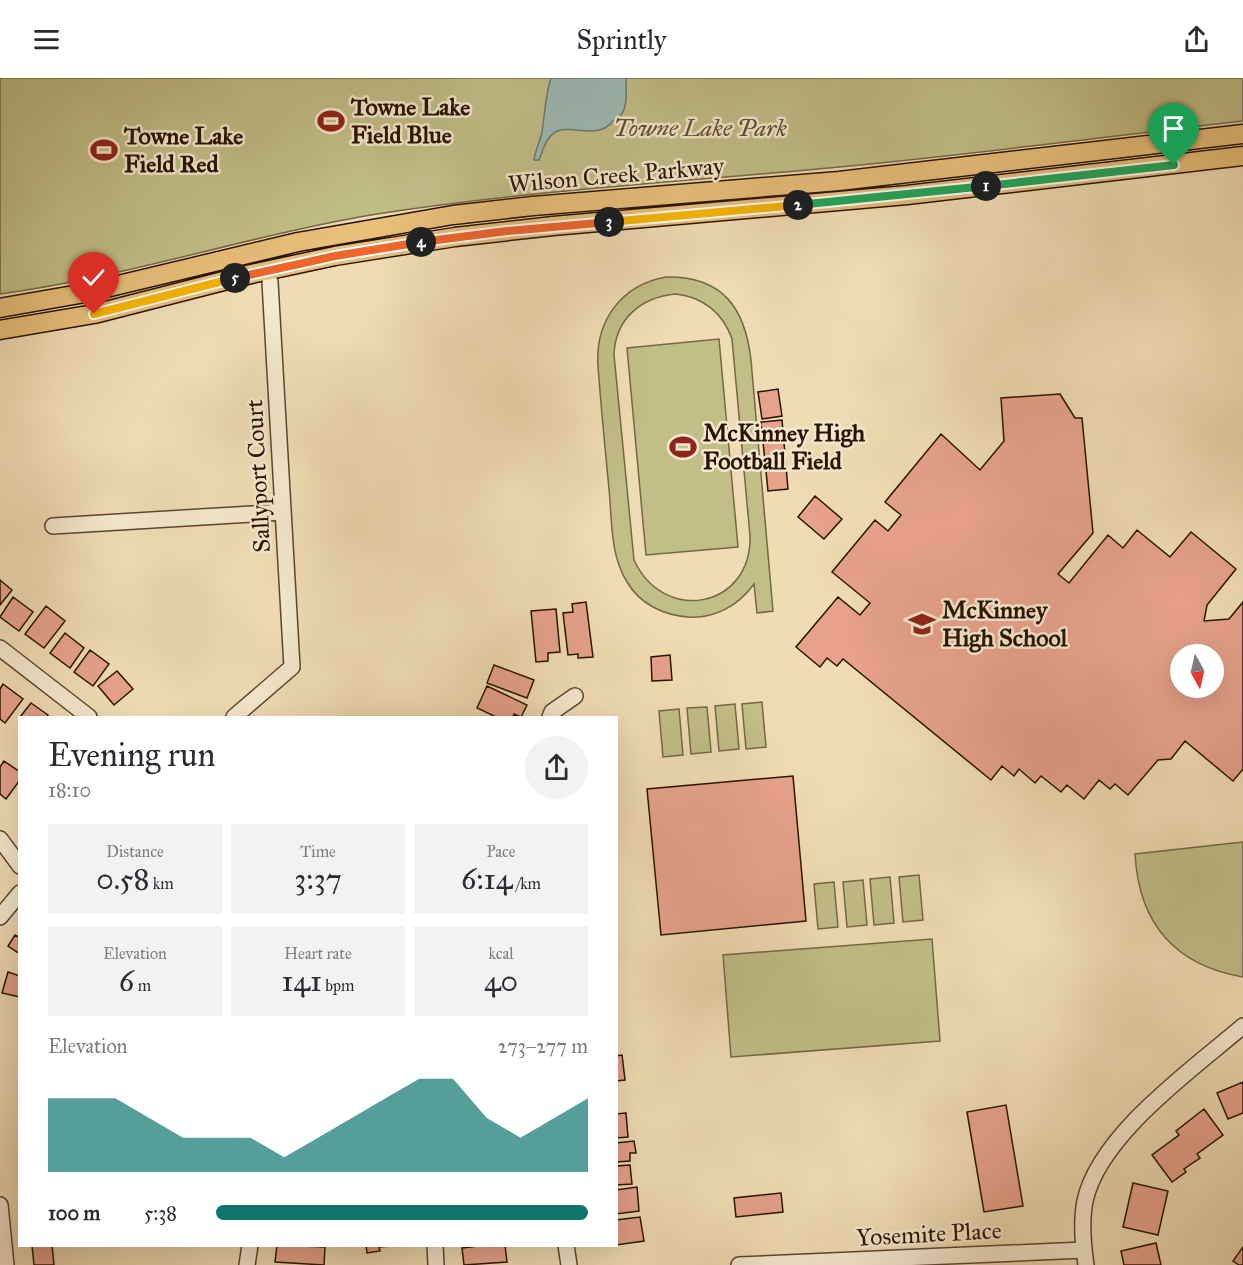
<!DOCTYPE html>
<meta charset="utf-8">
<style>
body{margin:0;font-family:"IM FELL Great Primer",serif;background:#f2f2f3;color:#2b2b33;height:100vh;display:flex;flex-direction:column;font-size:22px;white-space:nowrap}
*{box-sizing:border-box;margin:0}
p{font-size:20px;color:#7c7c81}
.icon{flex:none;width:33px;height:33px;fill:none;stroke:currentColor;stroke-width:2;stroke-linecap:round;stroke-linejoin:round}
.map{position:relative;flex:1;overflow:hidden}
.drawer{position:absolute;left:18px;top:638px;width:600px;height:531px;display:flex;flex-direction:column;background:#fff;border-radius:0px;box-shadow:0 6px 24px #0002}
.drawer>*{flex:none}
.needle{width:39px;rotate:172deg}
.tools{position:absolute;left:1170px;top:566px;display:grid;gap:12px}
.tools a{display:grid;place-items:center;width:54px;height:54px;border-radius:50%;background:#fff;box-shadow:0 6px 24px #0002;font-size:30px}
.pin{position:absolute;display:grid;place-items:center;width:51px;height:51px;color:#fff;margin:-62px -26px;border-radius:50% 50% 50% 0;rotate:-45deg;box-shadow:0 0 6px #0007}
.pin .icon{rotate:45deg}
.km{position:absolute;width:30px;height:30px;margin:-15px;border-radius:50%;background:#222;color:#fff;font-size:16px;line-height:30px;text-align:center}
.round{display:grid;place-items:center;flex:none;width:63px;height:63px;border-radius:32px;background:#f2f2f3}
.overview{display:flex;align-items:center;justify-content:space-between;height:102px;padding:0 30px}
h1{font-size:33px;font-weight:600;line-height:45px}
.metrics{display:grid;grid-template-columns:repeat(3,1fr);gap:9px;height:102px;padding:6px 30px}
.metrics div{display:grid;align-content:center;border-radius:0px;background:#f2f2f3;text-align:center}
.metrics b{font-size:30px;font-weight:600}
.metrics small{font-size:16px;font-weight:400}
.metrics p{font-size:16px}
.chart{height:168px;padding:12px 30px}
.chart p{display:flex;justify-content:space-between}
.chart svg{width:100%;height:108px;margin-top:6px;fill:#0f766e;opacity:.7}
ul{padding:0 30px;list-style:none;font-size:20px}
li{display:grid;grid-template-columns:96px 72px 1fr;align-items:center;height:45px}
li i{height:15px;border-radius:8px;background:#0f766e}
header{display:flex;justify-content:space-between;align-items:center;height:78px;padding:0 30px;background:#fff;font-size:27px;font-weight:600}
.map>svg:first-child{display:block}
.green{fill:#c1be88;stroke:#746844;stroke-width:1.5;fill-rule:evenodd}
.water{fill:#9cbab5;stroke:#6e776d;stroke-width:1.5}
.building{fill:#e7a28c;stroke:#281301;stroke-width:1.5;fill-rule:evenodd}
.lines{fill:none;stroke-linecap:round;stroke-linejoin:round}
.minor-casing{stroke:#5a452e;stroke-width:18}
.major-casing{stroke:#281301;stroke-width:21}
.minor{stroke:#f5e8ce;stroke-width:15}
.major{stroke:#e8be7a;stroke-width:18}
.split-1-casing{stroke:#fff;stroke-width:12}
.split-2-casing{stroke:#fff;stroke-width:12}
.split-3-casing{stroke:#fff;stroke-width:12}
.split-4-casing{stroke:#fff;stroke-width:12}
.split-5-casing{stroke:#fff;stroke-width:12}
.split-6-casing{stroke:#fff;stroke-width:12}
.split-1{stroke:#22a559;stroke-width:8}
.split-2{stroke:#22a559;stroke-width:8}
.split-3{stroke:#f5b400;stroke-width:8}
.split-4{stroke:#f0652b;stroke-width:8}
.split-5{stroke:#f0652b;stroke-width:8}
.split-6{stroke:#f5b400;stroke-width:8}
.labels{text-anchor:middle;stroke-width:5;stroke-linejoin:round;paint-order:stroke}
.poi-label{font-size:24px;font-weight:bold;fill:#281301;stroke:#f5e8ce;text-anchor:start}
.park-label{font-size:24px;font-style:italic;fill:#5e4f30;stroke:#f5e8ce}
.street-label{font-size:24px;fill:#281301;stroke:#f5e8ce}
</style>
<header><svg class="icon" aria-label="menu" viewBox="0 0 24 24"><path d="M4 6h16M4 12h16M4 18h16"/></svg>Sprintly<svg class="icon" aria-label="share" viewBox="0 0 24 24"><path d="M12 15V3M7 8l5-5 5 5M5 13v7h14v-7"/></svg></header>
<div class="map">
<svg width="1243" height="1187" viewBox="0 0 1243 1187">
<rect width="100%" height="100%" fill="#f0dcb4"/>
<filter id="stains"><feTurbulence type="fractalNoise" baseFrequency=".00333" numOctaves="4"/><feColorMatrix values="0 0 0 0 .2 0 0 0 0 .09 0 0 0 0 .02 0 0 0 .5 -.17"/></filter>
<radialGradient id="worn" r=".72"><stop offset=".6" stop-color="#630" stop-opacity="0"/><stop offset="1" stop-color="#630" stop-opacity=".3"/></radialGradient>
<path class="green" d="M0 0H1243V43C1105 59 967 77 829 90 678 104 526 113 377 136 250 157 127 199 0 216Z
M666 199C723 198 745 230 751 282L773 533 757 535 754 506C739 527 715 541 688 539 663 537 640 526 627 504 610 477 612 442 609 411 605 370 601 329 598 288 595 243 621 207 666 199ZM676 216C703 219 723 235 732 261L750 458C752 530 664 547 634 482L614 277C615 241 641 219 676 216Z
M719 261 738 469 646 477 627 270Z
M762 624 766 669 746 671 742 626Z
M735 626 739 671 719 673 715 628Z
M707 629 711 674 691 676 687 630Z
M679 631 683 677 663 679 659 633Z
M1243 764V899C1174 887 1139 846 1135 776Z
M919 797 923 842 903 844 899 799Z
M890 799 894 845 874 847 870 801Z
M863 802 867 847 847 849 843 804Z
M834 804 838 849 818 851 814 806Z
M932 861 940 963 731 979 723 877Z"/>
<path class="water" d="M551 0H626C626 11 628 28 621 37 619 40 615 41 613 43 595 66 564 39 549 60 544 66 542 75 539 82H534C535 72 540 64 542 54 545 36 545 18 551 0Z"/>
<path class="building" d="M778 311 782 338 762 341 758 314Z
M1060 316 1075 340H1082L1093 455 1058 496 1069 505 1108 457 1123 470 1137 452 1170 479 1191 454 1236 491 1207 527 1204 543 1229 541 1243 524V691L1233 703 1185 663 1171 681 1158 682 1128 717 1115 706 1110 711 1099 702 1084 721 1067 707 1061 714 1041 698 1035 705 1019 691 1014 698 1002 688 991 702 843 581 837 588 827 580 820 589 796 569 838 519 860 537 870 525 832 494 875 442 888 453 901 437 885 424 941 356 980 392 1004 363 1001 320ZM1180 576H1214V609H1180Z
M782 342 788 411 768 413 761 344Z
M815 418 842 441 824 461 798 439Z
M0 502 12 512 0 527Z
M13 519 33 534 19 553 0 539Z
M586 524 593 579 578 580V576L568 577 563 535 573 534 572 526Z
M46 528 65 543 44 570 25 556Z
M556 531 560 574 548 575V583L536 584 531 533Z
M65 555 84 570 70 590 50 575Z
M90 572 109 586 93 608 74 594Z
M670 577 672 602 652 603 651 579Z
M494 587 534 602 527 620 487 605Z
M117 593 133 611 114 627 98 608Z
M3 606 23 621 5 645 0 641V611Z
M487 608 527 627 521 639 514 636 513 639H496L477 630Z
M31 625 48 637 46 639H20Z
M4 683 20 694V702L6 721 0 716V689Z
M793 698 806 843 661 857 647 711Z
M15 857 20 860V876L8 868Z
M8 894 20 898V919L2 915Z
M622 977 625 1002 616 1003V978Z
M1243 1004V1035L1228 1041 1217 1015Z
M1006 1027 1023 1128 984 1134 967 1034Z
M1204 1031 1223 1057 1197 1076 1200 1080 1184 1091 1186 1094 1172 1104 1152 1077 1179 1057 1176 1053Z
M626 1035 628 1059 616 1060V1036Z
M634 1063 636 1075H630V1083L616 1084V1065Z
M630 1087 632 1106 616 1107V1088Z
M1133 1105 1168 1113 1158 1157 1123 1149Z
M637 1109 639 1133 616 1136V1112Z
M781 1115 783 1134 736 1139 734 1120Z
M640 1139 644 1163 616 1167V1142Z
M1156 1165 1161 1187H1124L1121 1173Z
M32 1167H52L54 1187H34Z
M277 1167 325 1169 324 1187 275 1184Z
M366 1167H391V1168L379 1169 380 1173 367 1175Z
M487 1167H505L507 1184 464 1187 462 1170Z
M1243 1169V1187H1239L1233 1183Z"/>
<g class="lines">
<defs>
<path id="minor" d="M53 448 283 434
M0 570 89 639
M234 639 292 589 270 204
M550 639 552 634 575 618
M0 761 20 788
M0 839 20 815
M0 1127 6 1187
M435 1167 436 1187
M566 1167 569 1187
M247 1187 250 1167
M739 1187 1084 1172
M1086 1187C1083 1167 1081 1143 1085 1123 1099 1057 1193 991 1243 948"/>
<path id="major" d="M0 230 85 215 298 164 453 137 533 128 839 103 1243 56
M0 252 94 236 251 196 335 178 455 159 553 148 907 117 1243 78"/>
</defs>
<use href="#minor" class="minor-casing"/>
<use href="#major" class="major-casing"/>
<use href="#minor" class="minor"/>
<use href="#major" class="major"/>
</g>
<g class="lines">
<defs>
<path id="split-1" d="M986 108 1174 87"/>
<path id="split-2" d="M798 127 986 108"/>
<path id="split-3" d="M609 144 798 127"/>
<path id="split-4" d="M421 164 507 153 609 144"/>
<path id="split-5" d="M235 200 335 178 421 164"/>
<path id="split-6" d="M94 236 235 200"/>
</defs>
<use href="#split-1" class="split-1-casing"/>
<use href="#split-2" class="split-2-casing"/>
<use href="#split-3" class="split-3-casing"/>
<use href="#split-4" class="split-4-casing"/>
<use href="#split-5" class="split-5-casing"/>
<use href="#split-6" class="split-6-casing"/>
<use href="#split-1" class="split-1"/>
<use href="#split-2" class="split-2"/>
<use href="#split-3" class="split-3"/>
<use href="#split-4" class="split-4"/>
<use href="#split-5" class="split-5"/>
<use href="#split-6" class="split-6"/>
</g>
<defs>
<symbol id="stadium-bare" viewBox="-9 -9 18 18"><path d="M0-5a6.5 5 0 1 0 0 10a6.5 5 0 1 0 0-10ZM-3.5-1.8h7v3.6h-7Z" fill="#8f2418" stroke="#f5e8ce" stroke-width="2.5" paint-order="stroke"/></symbol>
<symbol id="school-bare" viewBox="-9 -9 18 18"><path d="M0-5L7-2L0 1L-7-2ZM-4 1L0 2.5L4 1V4Q0 6-4 4Z" fill="#8f2418" stroke="#f5e8ce" stroke-width="2.5" paint-order="stroke"/></symbol>
</defs>
<g fill-rule="evenodd">
<use href="#stadium-bare" x="312" y="24" width="38" height="38"/>
<use href="#stadium-bare" x="85" y="53" width="38" height="38"/>
<use href="#stadium-bare" x="664" y="350" width="38" height="38"/>
<use href="#school-bare" x="903" y="527" width="38" height="38"/>
</g>
<g class="labels">
<g class="poi-label">
<text x="351" y="37">Towne Lake<tspan x="351" dy="28">Field Blue</tspan></text>
<text x="124" y="66">Towne Lake<tspan x="124" dy="28">Field Red</tspan></text>
<text x="703" y="363">McKinney High<tspan x="703" dy="28">Football Field</tspan></text>
<text x="942" y="540">McKinney<tspan x="942" dy="28">High School</tspan></text>
</g>
<g class="park-label">
<text x="700" y="58">Towne Lake Park</text>
</g>
<g class="street-label">
<text transform="translate(616 97) rotate(-5)" y="8">Wilson Creek Parkway</text>
<text transform="translate(258 398) rotate(-93)" y="8">Sallyport Court</text>
<text transform="translate(929 1156) rotate(-3)" y="8">Yosemite Place</text>
</g>
</g>
<rect width="100%" height="100%" filter="url(#stains)"/>
<rect width="100%" height="100%" fill="url(#worn)"/>
</svg>
<div class="tools">
<a><svg class="needle" viewBox="-14 -14 28 28"><path d="M0-13l5 13h-10z" fill="#e53935"/><path d="M0 13l5-13h-10z" fill="#7c7c81"/></svg></a>
</div>
<div class="pin" style="left:1174px;top:87px;background:#1e9e55"><svg class="icon" aria-label="arrive" viewBox="0 0 24 24"><path d="M6 21V4h12l-3 4 3 4H6"/></svg></div>
<div class="pin" style="left:94px;top:236px;background:#d93025"><svg class="icon" aria-label="check" viewBox="0 0 24 24"><path d="M5 12l5 5 9-10"/></svg></div>
<b class="km" style="left:986px;top:108px">1</b>
<b class="km" style="left:798px;top:127px">2</b>
<b class="km" style="left:609px;top:144px">3</b>
<b class="km" style="left:421px;top:164px">4</b>
<b class="km" style="left:235px;top:200px">5</b>
<section class="drawer">
<div class="overview"><div><h1>Evening run</h1><p>18:10</p></div><a class="round"><svg class="icon" aria-label="share" viewBox="0 0 24 24"><path d="M12 15V3M7 8l5-5 5 5M5 13v7h14v-7"/></svg></a></div>
<div class="metrics">
<div><p>Distance</p><b>0.58<small> km</small></b></div>
<div><p>Time</p><b>3:37</b></div>
<div><p>Pace</p><b>6:14<small> /km</small></b></div>
</div>
<div class="metrics">
<div><p>Elevation</p><b>6<small> m</small></b></div>
<div><p>Heart rate</p><b>141<small> bpm</small></b></div>
<div><p>kcal</p><b>40</b></div>
</div>
<div class="chart"><p><span>Elevation</span>273–277 m</p>
<svg viewBox="0 0 160 44" preserveAspectRatio="none"><path d="M0 44V14L10 14L20 14L30 22L40 30L50 30L60 30L70 38L80 30L90 22L100 14L110 6L120 6L130 22L140 30L150 22L160 14V44z"/></svg>
</div>
<ul>
<li><b>100 m</b>5:38<i style="width:100%"></i></li>
</ul>
</section>
</div>
